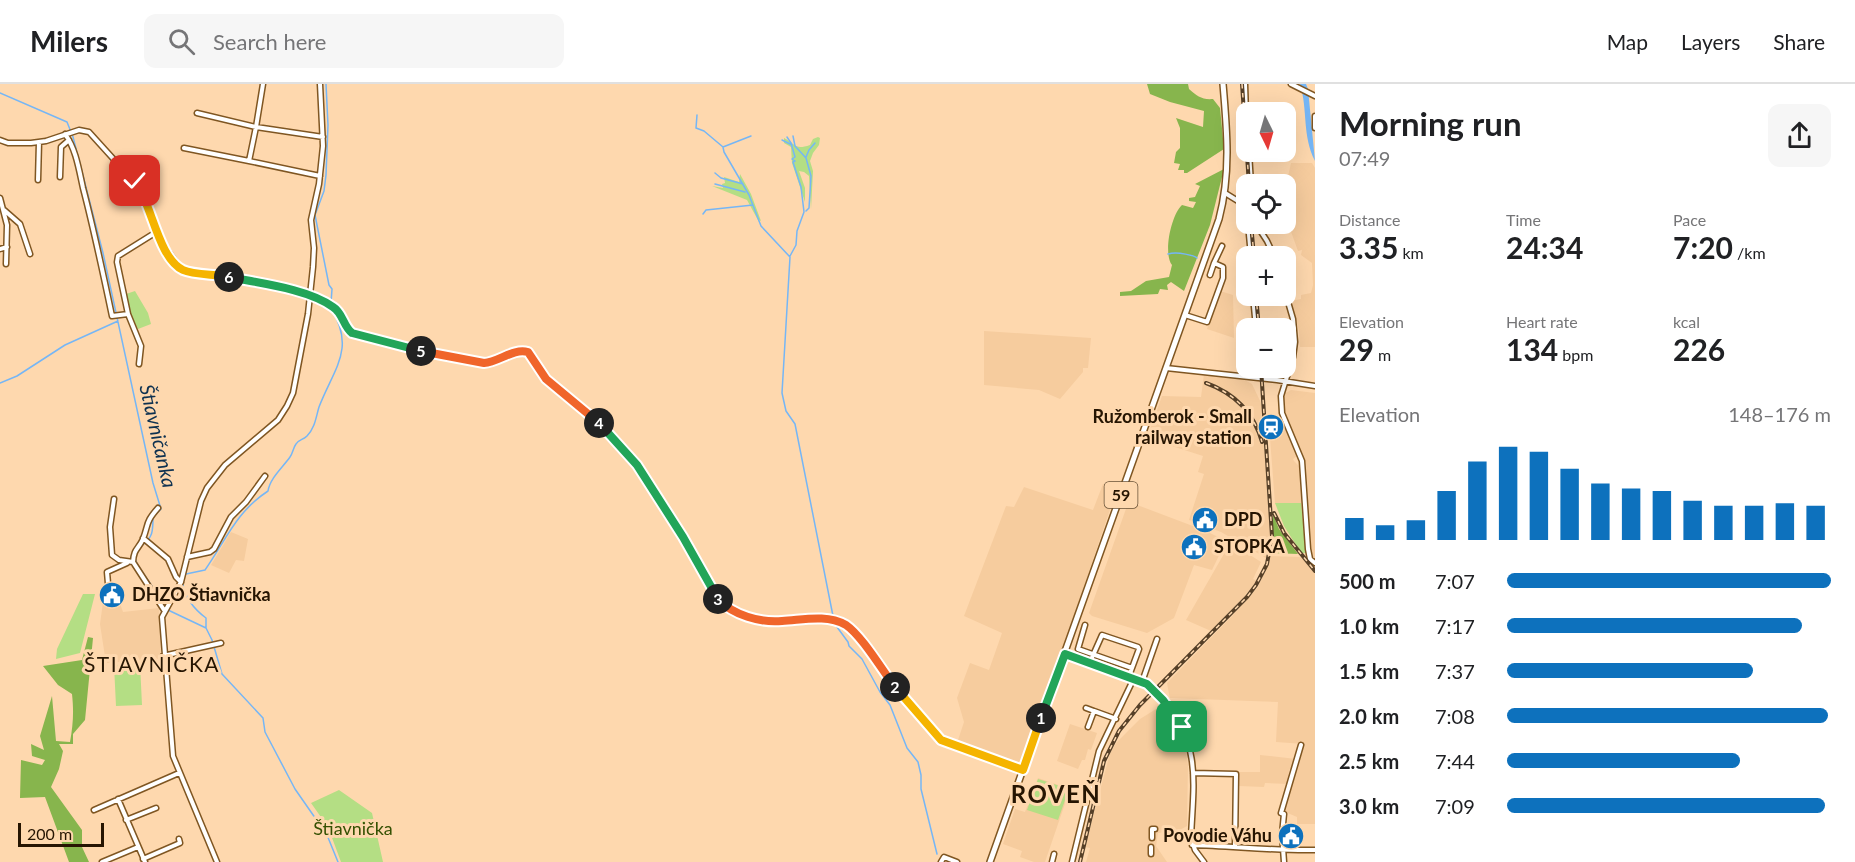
<!DOCTYPE html>
<meta charset="utf-8">
<style>
body{margin:0;font-family:Lato,sans-serif;background:#f6f6f6;color:#202124;height:100vh;display:flex;flex-direction:column;font-size:22px;white-space:nowrap}
*{box-sizing:border-box;margin:0}
p{font-size:20px;color:#757577}
.icon{flex:none;width:33px;height:33px;fill:none;stroke:currentColor;stroke-width:2;stroke-linecap:round;stroke-linejoin:round}
.map{position:relative;flex:1;overflow:hidden}
.drawer{display:flex;flex-direction:column;background:#fff;width:540px}
.drawer>*{flex:none}
.needle{width:39px;rotate:175deg}
.controls{position:absolute;left:1236px;top:18px;display:grid;gap:12px}
.controls a{display:grid;place-items:center;width:60px;height:60px;border-radius:12px;background:#fff;box-shadow:0 6px 24px #0002;font-size:30px}
.scale{position:absolute;left:18px;bottom:15px;width:86px;box-sizing:border-box;padding-left:6px;border:3px solid #261502;border-top:0;font-size:16px;line-height:21px;white-space:nowrap;color:#261502;-webkit-text-stroke:4px #fed8ae;paint-order:stroke}
.pin{position:absolute;display:grid;place-items:center;width:51px;height:51px;color:#fff;margin:-26px;border-radius:12px;box-shadow:0 3px 9px #0006}
.km{position:absolute;width:30px;height:30px;margin:-15px;border-radius:50%;background:#222;color:#fff;font-size:16px;line-height:30px;text-align:center}
.round{display:grid;place-items:center;flex:none;width:63px;height:63px;border-radius:12px;background:#f6f6f6}
.headline{display:flex;align-items:center;justify-content:space-between;height:102px;padding:0 24px}
h1{font-size:33px;font-weight:700;line-height:45px}
.stats{display:grid;grid-template-columns:repeat(3,1fr);gap:9px;height:102px;padding:6px 24px}
.stats div{display:grid;align-content:center}
.stats b{font-size:30px;font-weight:700}
.stats small{font-size:16px;font-weight:400}
.stats p{font-size:16px}
.chart{height:168px;padding:12px 24px}
.chart p{display:flex;justify-content:space-between}
.chart svg{width:100%;height:108px;margin-top:6px;stroke:#0d71bd;stroke-width:6}
ul{padding:0 24px;list-style:none;font-size:20px}
li{display:grid;grid-template-columns:96px 72px 1fr;align-items:center;height:45px}
li i{height:15px;border-radius:8px;background:#0d71bd}
header{display:flex;align-items:center;gap:36px;box-sizing:border-box;height:84px;padding:0 30px;background:#fff;border-bottom:2px solid #e0e0e0}
header strong{font-size:28px}
nav{display:flex;gap:33px;margin-inline-start:auto;font-size:21px}
.search{width:420px;height:54px;background:#f6f6f6;display:flex;align-items:center;gap:15px;box-sizing:border-box;padding:0 21px;border-radius:12px;color:#757577;font-size:22px}
main{display:flex;flex:1;min-height:0}
.map>svg:first-child{display:block}
.built{fill:#f6cc9e}
.green{fill:#b4de84}
.forest{fill:#87b54d}
.water{fill:#75b6f6}
.lines{fill:none;stroke-linecap:round;stroke-linejoin:round}
.stream{stroke:#75b6f6;stroke-width:1.5}
.minor-casing{stroke:#7f5622;stroke-width:7}
.major-casing{stroke:#7f5622;stroke-width:8}
.minor{stroke:#fff;stroke-width:4}
.major{stroke:#fff;stroke-width:5}
.rail-casing{stroke:#564028;stroke-width:4}
.rail{stroke:#fed8ae;stroke-width:1.5;stroke-dasharray:4.5;stroke-linecap:butt}
.split-1-casing{stroke:#fff;stroke-width:12}
.split-2-casing{stroke:#fff;stroke-width:12}
.split-3-casing{stroke:#fff;stroke-width:12}
.split-4-casing{stroke:#fff;stroke-width:12}
.split-5-casing{stroke:#fff;stroke-width:12}
.split-6-casing{stroke:#fff;stroke-width:12}
.split-7-casing{stroke:#fff;stroke-width:12}
.split-1{stroke:#22a559;stroke-width:8}
.split-2{stroke:#f5b400;stroke-width:8}
.split-3{stroke:#f0652b;stroke-width:8}
.split-4{stroke:#22a559;stroke-width:8}
.split-5{stroke:#f0652b;stroke-width:8}
.split-6{stroke:#22a559;stroke-width:8}
.split-7{stroke:#f5b400;stroke-width:8}
.labels{text-anchor:middle;stroke-width:6;stroke-linejoin:round;paint-order:stroke}
.shield{fill:#fed8ae;stroke:#675036;stroke-width:1.5}
.shield-label{font-size:16px;font-weight:bold;fill:#261502}
.poi-label{font-size:18px;font-weight:bold;fill:#261502;stroke:#fed8ae;text-anchor:start}
.park-label{font-size:18px;fill:#345002;stroke:#fed8ae}
.water-label{font-size:20px;font-style:italic;fill:#0e3150;stroke:#fed8ae}
.quarter-label{font-size:21px;letter-spacing:1.5px;fill:#261502;stroke:#fed8ae}
.district-label{font-size:24px;font-weight:bold;letter-spacing:1.5px;fill:#261502;stroke:#fed8ae}
</style>
<header>
<strong>Milers</strong>
<div class="search"><svg class="icon" aria-label="search" viewBox="0 0 24 24"><circle cx="10" cy="10" r="6"/><path d="M15 15l6 6"/></svg>Search here</div>
<nav><a>Map</a><a>Layers</a><a>Share</a></nav>
</header>
<main>
<div class="map">
<svg width="1315" height="778" viewBox="0 0 1315 778">
<rect width="100%" height="100%" fill="#fed8ae"/>
<path class="built" d="M1291 79H1312L1315 84V263H1300L1299 247 1291 217 1301 215V211L1311 209 1313 201 1312 179 1301 171 1302 166 1298 167 1289 142 1291 127 1287 97Z
M1220 207 1233 211 1234 254 1207 245Z
M984 247 1091 254 1088 284H1083V288L1060 315 1039 306 984 301Z
M1204 290 1243 295 1252 300 1261 319 1270 435V451L1266 474 1221 448 1189 436 1204 390 1198 388 1203 372 1147 354 1162 312 1201 313Z
M1291 306 1315 309V477L1312 474 1307 431 1309 430 1306 379 1285 329 1284 310Z
M1284 342 1297 372 1293 375 1294 377 1300 383 1301 419H1275L1270 354 1276 351 1278 343Z
M1103 400 1117 405 1059 576 1027 688 955 665 964 638 957 614 970 579 989 586 1002 549 964 532 1006 422 1014 423 1024 403 1093 426Z
M1132 419 1206 447 1226 457 1212 486 1194 481 1174 534 1147 549 1092 532 1089 529 1127 422Z
M231 448 248 455 244 477 236 476 229 489 211 481Z
M1233 460 1261 478 1253 495 1257 497 1242 515 1211 547 1186 536 1229 461Z
M1271 472 1299 473 1308 476 1315 485V740H1297V733L1283 727 1304 660 1276 658 1278 618 1170 614 1169 610 1167 599 1232 532 1258 503Z
M104 511H117L123 528 159 524 161 575 106 579 100 540Z
M1156 625H1165L1172 632 1180 645 1184 657 1188 681 1187 742 1178 747 1158 749 1156 762 1167 778H1086L1090 764 1085 763 1110 669 1117 658 1140 635Z
M1070 640 1097 649 1091 666 1088 665 1085 676H1082L1078 685 1057 677Z
M1260 671 1296 675 1294 682 1289 686 1288 700 1265 699 1264 703 1239 702V688H1260Z
M1038 694 1070 705 1045 778H1034L1020 773 1022 767 1003 760 1015 725 1025 728Z"/>
<path class="green" d="M818 53 820 54 819 61 813 69 810 77 813 87 811 125 809 92 804 88 799 87 805 104V118L792 79 791 63 784 59V54C797 61 795 66 810 61L813 55Z
M740 90 751 110 761 137 759 136V138L747 116 712 102 723 104 722 100 725 99 724 93 739 98Z
M135 207 148 229 151 240 138 245 130 230 126 210Z
M1275 419H1301L1306 469H1301L1284 442Z
M83 510H95L80 569 56 575 57 565Z
M140 580 142 621 116 622 114 581Z
M1038 695 1069 705 1058 736 1027 726Z
M339 706 372 729 383 778H341L328 743 311 719Z"/>
<path class="forest" d="M1147 0H1188L1189 5C1197 12 1202 16 1213 15L1220 24 1224 65 1187 89H1184V86H1178L1180 80 1174 79 1176 68 1180 64V44L1176 34 1203 43 1204 27 1170 18 1150 10Z
M1224 85 1210 141 1184 207 1171 198 1167 201 1168 206 1160 205 1158 210 1120 212V208L1131 207 1146 197 1169 193 1172 181C1163 170 1171 131 1182 121L1193 124 1196 118 1189 117V114L1195 113 1200 102 1195 100Z
M1273 430 1279 445 1298 470 1271 469 1273 450Z
M88 553 93 554 85 636 73 650V660H59L63 667 59 685 51 703 82 746V763L89 778H69L45 713 20 714 21 676 42 681 45 676 32 672 31 660 44 666 40 652 52 612 56 657 70 658C73 641 74 628 72 610L58 601 43 582 82 576Z"/>
<path class="water" d="M1300 0H1306L1308 5 1315 77C1302 52 1308 26 1300 0Z"/>
<g class="lines">
<path class="stream" d="M326 0 328 41 326 91 324 107 315 131 329 201 332 205 331 219
M0 9 67 38 73 53 103 169 153 399 161 425 153 433C153 447 153 454 141 462
M697 31 696 44 704 47 723 63
M751 52 723 63 724 68 749 111 761 142 790 173 782 309 786 327 795 340 833 532 837 543 848 558 849 562 862 575 880 608 890 621 907 664 918 678 921 691V705L937 770
M793 52 795 62 806 74 811 92 809 124 806 127
M787 53 791 59 795 73 792 75 795 77 793 78 801 103 804 128 797 147 796 161 790 172
M782 56 792 61
M806 73 809 66 815 59
M715 89 721 94 743 100
M715 100 745 108
M703 130 706 126 753 121
M1168 170C1178 167 1195 172 1197 174
M0 299 17 292 65 261 118 237
M135 474 137 480 168 526 206 544 212 556 222 590 263 634 265 648 295 705 327 751 338 778
M186 490 205 486C226 456 236 428 268 407 270 394 283 383 290 373 293 369 293 364 296 360 298 356 303 356 307 352 315 344 316 333 319 323 334 284 356 265 331 224
M183 497C182 511 195 526 206 534V544"/>
<defs>
<path id="minor" d="M263 0 256 43 323 53
M1245 0 1246 30
M1291 0 1315 12
M197 29 256 43 249 77 320 92
M1315 32V44
M65 50C76 65 79 86 83 104 94 146 103 189 112 232L128 230 117 178 118 172 158 147
M0 56 8 59H31L46 57 79 46 89 48 138 102 165 163 180 184 190 188 223 191 306 210 335 224 350 248 412 266 484 279C499 278 513 264 528 268 537 276 540 289 548 298 562 312 580 322 594 335 617 356 636 379 653 405 668 428 683 451 696 475 704 489 709 507 721 518 765 557 816 515 854 549L904 615 941 656 1023 686
M184 64 249 77
M1249 68 1251 100
M60 93 61 63 69 56
M38 96 39 58
M1225 109 1238 117 1246 127
M0 114 7 141 6 180
M4 126 20 140 30 170
M1248 140 1251 172
M1256 140 1267 157 1274 172
M0 165 7 163
M1214 179 1222 162
M1286 211 1293 235 1295 258 1293 273 1281 312 1282 329 1302 377 1308 465 1310 475 1315 479
M1253 212 1256 244
M128 230 141 262 139 280
M1185 231 1207 238 1223 194V183L1214 179 1210 191
M1166 284 1277 296 1315 302
M1258 284 1259 294
M114 415 110 443 112 471 119 476 133 478
M158 424C145 439 149 439 143 455 138 466 134 464 133 478L164 526
M143 454 168 475 176 493 181 498
M187 473 210 468 214 465 231 433 246 418 265 392
M109 511 107 488 127 479
M1085 541 1078 565 1132 584
M1065 570 1142 598C1152 604 1159 612 1166 620 1202 663 1193 703 1191 754L1195 766 1204 778
M163 572 221 559
M1090 578 1102 551 1138 563 1139 565 1129 592
M1142 598 1157 555
M1086 624 1094 627
M1088 643 1094 627 1116 635
M1193 689 1236 690 1235 762
M118 715 145 778
M94 726 179 689
M126 736 156 724
M1152 754V745H1155
M1192 761C1233 762 1274 767 1315 766
M1151 770V763
M143 775 180 759 179 755
M102 778 138 763
M217 778 173 672 162 533 181 498 201 417 207 404 225 381 278 336 287 322 293 309 308 230 313 183 314 164 311 136 319 100 323 62 320 0
M941 778 944 773 957 778
M1052 778 1054 770
M1072 778 1099 667 1134 594
M1284 778 1282 750 1284 730 1281 729 1301 661"/>
<path id="major" d="M990 778 1219 135C1231 90 1227 46 1223 0"/>
</defs>
<use href="#minor" class="minor-casing"/>
<use href="#major" class="major-casing"/>
<use href="#minor" class="minor"/>
<use href="#major" class="major"/>
<defs>
<path id="rail" d="M1242 0 1249 100
M1251 140 1254 172
M1256 212 1259 244
M1206 299C1234 309 1254 329 1262 358
M1274 429 1284 449 1315 487
M1080 778 1104 677 1119 647 1140 621 1247 513 1256 501 1267 480 1272 452 1261 284"/>
</defs>
<use href="#rail" class="rail-casing"/>
<use href="#rail" class="rail"/>
</g>
<g class="lines">
<defs>
<path id="split-1" d="M1041 634 1065 570 1147 600 1163 616 1182 643"/>
<path id="split-2" d="M895 603 941 656 1023 686 1041 634"/>
<path id="split-3" d="M718 515C733 531 760 539 782 537 803 536 826 530 846 541 862 552 882 586 895 603"/>
<path id="split-4" d="M599 339 637 381 683 453 718 515"/>
<path id="split-5" d="M421 267 484 279C499 278 513 264 528 268L546 295 599 339"/>
<path id="split-6" d="M229 193C259 199 309 205 333 223 343 229 343 242 352 249L421 267"/>
<path id="split-7" d="M135 97C152 120 158 174 183 186 194 191 216 190 229 193"/>
</defs>
<use href="#split-1" class="split-1-casing"/>
<use href="#split-2" class="split-2-casing"/>
<use href="#split-3" class="split-3-casing"/>
<use href="#split-4" class="split-4-casing"/>
<use href="#split-5" class="split-5-casing"/>
<use href="#split-6" class="split-6-casing"/>
<use href="#split-7" class="split-7-casing"/>
<use href="#split-1" class="split-1"/>
<use href="#split-2" class="split-2"/>
<use href="#split-3" class="split-3"/>
<use href="#split-4" class="split-4"/>
<use href="#split-5" class="split-5"/>
<use href="#split-6" class="split-6"/>
<use href="#split-7" class="split-7"/>
</g>
<defs>
<symbol id="station-disc" viewBox="-11 -11 22 22"><circle r="9.5" fill="#0d71bd" stroke="#fed8ae"/><path d="M-3-6H3Q5-6 5-4V2Q5 4 3 4L4.5 6H3L1.5 4h-3L-3 6H-4.5L-3 4Q-5 4-5 2V-4Q-5-6-3-6ZM-3.5-4v3h7v-3ZM-3.5 1v1.5H-2V1ZM2 1v1.5H3.5V1Z" fill="#fff"/></symbol>
<symbol id="civic-disc" viewBox="-11 -11 22 22"><circle r="9.5" fill="#0d71bd" stroke="#fed8ae"/><path d="M-.6-6.5H3V-4.5H.6V-3L4-1V1h2V6H-6V1h2V-1L-.6-3ZM-1.2 2.5V6h2.4V2.5Z" fill="#fff"/></symbol>
</defs>
<g fill-rule="evenodd">
<use href="#station-disc" x="1256" y="328" width="30" height="30"/>
<use href="#civic-disc" x="1190" y="421" width="30" height="30"/>
<use href="#civic-disc" x="1179" y="448" width="30" height="30"/>
<use href="#civic-disc" x="97" y="496" width="30" height="30"/>
<use href="#civic-disc" x="1276" y="737" width="30" height="30"/>
</g>
<g class="labels">
<rect class="shield" x="1104.5" y="398" width="33" height="26" rx="4.5"/>
<g class="shield-label">
<text x="1121" y="417">59</text>
</g>
<g class="poi-label">
<text x="1252" y="339" text-anchor="end">Ružomberok - Small<tspan x="1252" dy="21">railway station</tspan></text>
<text x="1224" y="442">DPD</text>
<text x="1214" y="469">STOPKA</text>
<text x="132" y="517">DHZO Štiavnička</text>
<text x="1272" y="758" text-anchor="end">Povodie Váhu</text>
</g>
<g class="park-label">
<text x="353" y="751">Štiavnička</text>
</g>
<g class="water-label">
<text transform="translate(158 352) rotate(77)" y="7">Štiavničanka</text>
</g>
<g class="quarter-label">
<text x="152" y="588">ŠTIAVNIČKA</text>
</g>
<g class="district-label">
<text x="1056" y="719">ROVEŇ</text>
</g>
</g>
</svg>
<div class="controls">
<a><svg class="needle" viewBox="-14 -14 28 28"><path d="M0-13l5 13h-10z" fill="#e53935"/><path d="M0 13l5-13h-10z" fill="#757577"/></svg></a>
<a><svg class="icon" aria-label="locate" viewBox="0 0 24 24"><circle cx="12" cy="12" r="6"/><path d="M12 2v4M12 18v4M2 12h4M18 12h4"/></svg></a>
<a>+</a>
<a>−</a>
</div>
<div class="scale">200 m</div>
<div class="pin" style="left:1182px;top:643px;background:#1e9e55"><svg class="icon" aria-label="arrive" viewBox="0 0 24 24"><path d="M6 21V4h12l-3 4 3 4H6"/></svg></div>
<div class="pin" style="left:135px;top:97px;background:#d93025"><svg class="icon" aria-label="check" viewBox="0 0 24 24"><path d="M5 12l5 5 9-10"/></svg></div>
<b class="km" style="left:1041px;top:634px">1</b>
<b class="km" style="left:895px;top:603px">2</b>
<b class="km" style="left:718px;top:515px">3</b>
<b class="km" style="left:599px;top:339px">4</b>
<b class="km" style="left:421px;top:267px">5</b>
<b class="km" style="left:229px;top:193px">6</b>
</div>
<section class="drawer">
<div class="headline"><div><h1>Morning run</h1><p>07:49</p></div><a class="round"><svg class="icon" aria-label="share" viewBox="0 0 24 24"><path d="M12 15V3M7 8l5-5 5 5M5 13v7h14v-7"/></svg></a></div>
<div class="stats">
<div><p>Distance</p><b>3.35<small> km</small></b></div>
<div><p>Time</p><b>24:34</b></div>
<div><p>Pace</p><b>7:20<small> /km</small></b></div>
</div>
<div class="stats">
<div><p>Elevation</p><b>29<small> m</small></b></div>
<div><p>Heart rate</p><b>134<small> bpm</small></b></div>
<div><p>kcal</p><b>226</b></div>
</div>
<div class="chart"><p><span>Elevation</span>148–176 m</p>
<svg viewBox="0 0 160 44" preserveAspectRatio="none"><path d="M5 44V35M15 44V38M25 44V36M35 44V24M45 44V12M55 44V6M65 44V8M75 44V15M85 44V21M95 44V23M105 44V24M115 44V28M125 44V30M135 44V30M145 44V29M155 44V30"/></svg>
</div>
<ul>
<li><b>500 m</b>7:07<i style="width:100%"></i></li>
<li><b>1.0 km</b>7:17<i style="width:91%"></i></li>
<li><b>1.5 km</b>7:37<i style="width:76%"></i></li>
<li><b>2.0 km</b>7:08<i style="width:99%"></i></li>
<li><b>2.5 km</b>7:44<i style="width:72%"></i></li>
<li><b>3.0 km</b>7:09<i style="width:98%"></i></li>
</ul>
</section>
</main>
